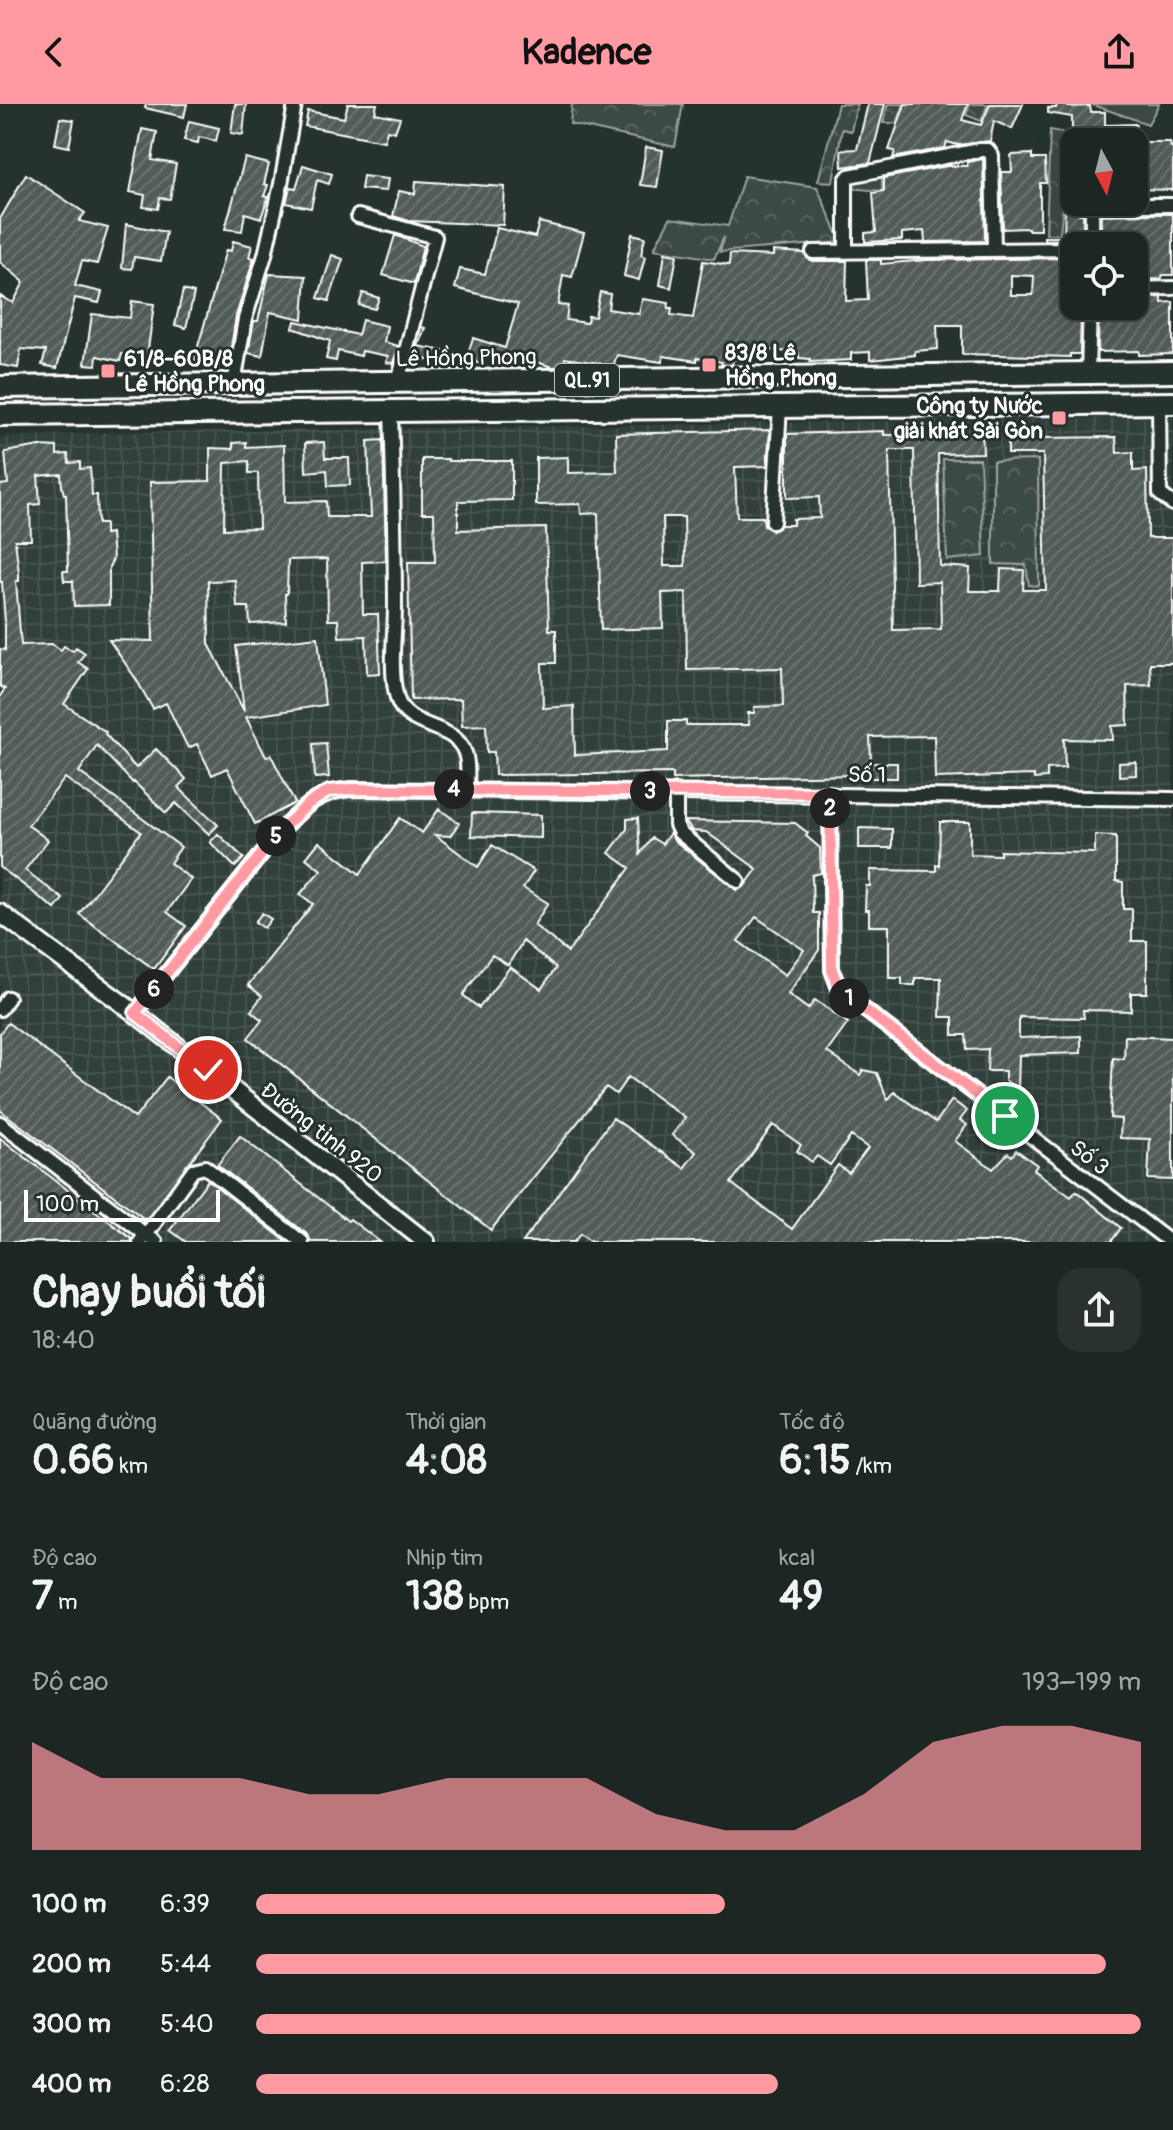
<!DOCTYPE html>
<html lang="vi">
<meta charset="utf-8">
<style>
body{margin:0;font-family:Pangolin,sans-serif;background:#29322f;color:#f1f3f6;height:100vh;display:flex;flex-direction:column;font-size:30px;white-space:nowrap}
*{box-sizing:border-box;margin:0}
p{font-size:26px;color:#a0a5a5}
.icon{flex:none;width:44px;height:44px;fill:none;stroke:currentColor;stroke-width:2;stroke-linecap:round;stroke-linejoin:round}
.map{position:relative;height:1138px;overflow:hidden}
.panel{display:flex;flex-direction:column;background:#1c2622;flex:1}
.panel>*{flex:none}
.needle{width:52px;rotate:173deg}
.tools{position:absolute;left:1060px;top:24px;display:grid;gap:16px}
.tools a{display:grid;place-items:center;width:88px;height:88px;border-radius:16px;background:#1c2622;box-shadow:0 8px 32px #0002,0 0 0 2px #3a4340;font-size:40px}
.scale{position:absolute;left:24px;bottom:20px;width:196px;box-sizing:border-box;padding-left:8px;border:4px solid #fff;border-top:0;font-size:22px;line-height:28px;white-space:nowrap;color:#fff;-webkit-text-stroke:6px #26332d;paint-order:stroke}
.pin{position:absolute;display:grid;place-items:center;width:68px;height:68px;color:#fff;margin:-34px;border:4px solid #fff;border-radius:50%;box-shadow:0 2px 8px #0007}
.km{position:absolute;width:40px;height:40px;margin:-20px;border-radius:50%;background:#222;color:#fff;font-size:22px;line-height:40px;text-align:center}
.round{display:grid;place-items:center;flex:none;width:84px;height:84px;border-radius:24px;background:#29322f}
.summary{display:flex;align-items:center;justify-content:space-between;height:136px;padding:0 32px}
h1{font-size:44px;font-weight:700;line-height:60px}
.figures{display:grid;grid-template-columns:repeat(3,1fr);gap:12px;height:136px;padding:8px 32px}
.figures div{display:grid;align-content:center}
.figures b{font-size:40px;font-weight:700}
.figures small{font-size:22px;font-weight:400}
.figures p{font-size:22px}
.chart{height:224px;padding:16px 32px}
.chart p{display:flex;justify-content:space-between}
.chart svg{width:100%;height:144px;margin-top:8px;fill:#ff9aa2;opacity:.7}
ul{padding:0 32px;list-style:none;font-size:26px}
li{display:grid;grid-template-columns:128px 96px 1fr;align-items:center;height:60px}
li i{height:20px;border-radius:10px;background:#ff9aa2}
header{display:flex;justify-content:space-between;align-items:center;height:104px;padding:0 32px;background:#ff9aa2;color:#111;font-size:36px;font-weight:700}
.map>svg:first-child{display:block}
.industrial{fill:url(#industrial-grid)}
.green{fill:#3e4944;stroke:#9ea4a2;stroke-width:2}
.forest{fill:url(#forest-crowns);stroke:#9ea4a2;stroke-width:2}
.building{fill:url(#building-hatch);stroke:#fff;stroke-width:2;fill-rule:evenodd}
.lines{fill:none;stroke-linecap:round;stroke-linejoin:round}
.minor-casing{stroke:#fff;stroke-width:18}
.major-casing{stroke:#fff;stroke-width:22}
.highway-casing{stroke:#fff;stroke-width:26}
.minor{stroke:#26332d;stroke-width:12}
.major{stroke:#26332d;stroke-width:16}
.highway{stroke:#26332d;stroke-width:20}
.route-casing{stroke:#fff;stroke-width:16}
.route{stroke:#ff9aa2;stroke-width:10}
.poi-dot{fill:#ff9aa2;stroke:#26332d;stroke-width:3}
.labels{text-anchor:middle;stroke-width:6;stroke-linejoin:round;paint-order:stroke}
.shield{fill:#26332d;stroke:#bec2c0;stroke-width:2}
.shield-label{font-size:20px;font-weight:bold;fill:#fff}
.poi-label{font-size:22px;font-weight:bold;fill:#fff;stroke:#26332d;text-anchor:start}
.street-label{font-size:22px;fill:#fff;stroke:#26332d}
</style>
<header><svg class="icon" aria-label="back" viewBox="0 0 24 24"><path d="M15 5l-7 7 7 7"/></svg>Kadence<svg class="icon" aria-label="share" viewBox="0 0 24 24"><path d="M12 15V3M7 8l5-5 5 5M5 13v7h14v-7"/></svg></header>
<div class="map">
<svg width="1173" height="1138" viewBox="0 0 1173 1138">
<defs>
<pattern id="industrial-grid" width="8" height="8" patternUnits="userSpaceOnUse" patternTransform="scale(2)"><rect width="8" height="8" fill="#333f3a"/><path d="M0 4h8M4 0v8" fill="none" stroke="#47524e"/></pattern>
<pattern id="forest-crowns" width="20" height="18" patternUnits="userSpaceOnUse" patternTransform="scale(2)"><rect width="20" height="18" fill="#3e4944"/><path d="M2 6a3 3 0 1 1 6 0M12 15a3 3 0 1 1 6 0" fill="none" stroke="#5b6460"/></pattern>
<pattern id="building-hatch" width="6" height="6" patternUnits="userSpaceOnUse" patternTransform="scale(2)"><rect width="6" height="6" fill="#515c57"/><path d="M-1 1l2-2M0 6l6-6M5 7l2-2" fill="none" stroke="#6b7470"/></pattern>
</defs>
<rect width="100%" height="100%" fill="#26332d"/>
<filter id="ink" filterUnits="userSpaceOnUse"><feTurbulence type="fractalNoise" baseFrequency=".0125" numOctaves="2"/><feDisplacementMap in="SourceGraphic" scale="16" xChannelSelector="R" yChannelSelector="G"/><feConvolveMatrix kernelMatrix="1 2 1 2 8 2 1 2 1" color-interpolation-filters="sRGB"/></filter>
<g filter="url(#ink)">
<path class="industrial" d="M1173 313V1138H0V333L96 329Z"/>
<path class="green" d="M1090 0H1159L1148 20Z"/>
<path class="forest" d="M572 0H683L675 43 570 20Z
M838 0H857L851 27 842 25 833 78 818 77Z
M888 0H904L897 19H883Z
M970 0H988L981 17 966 11Z
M1050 26 1070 30 1060 130H1046Z
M882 70V87L848 84 850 76Z
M744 72 817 83 841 138 720 148 724 133 714 155 654 145 670 114 728 122Z
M943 355H980L984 452 947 456Z
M1038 356 1039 482 1029 481 1026 461 993 460V357Z"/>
<path class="building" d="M146 0H187L184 13 145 4Z
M235 0H246L243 31 231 29Z
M348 0H377L375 9 400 14 395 28 387 26 384 37 305 22 308 7 344 14Z
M868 0H885L870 59 842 63 841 46 857 45Z
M905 0H968L962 16 981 21 990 0H1023L1012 25 994 17 990 37 958 41 947 38 945 44 893 54 895 47 889 46Z
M1057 0H1068V3L1090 2 1091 8H1105V21L1136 20V35L1077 38V25L1072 26V13L1048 9V4H1056Z
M60 14 74 16 69 43 55 40Z
M189 17 219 24 216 37 199 33 198 39 184 36Z
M142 25 157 28 152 56 176 60 170 95 160 94 158 105 143 103 145 91 130 88Z
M1134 38H1170L1171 43H1173V86L1134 85Z
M646 43 663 46 657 83 640 81Z
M1032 50V55H1045L1046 79H1040V126H1028V124L1003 125 1001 68H1012L1011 51Z
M245 54 269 60 264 80 268 81 264 92 268 93 261 114 245 109 242 127 225 125Z
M983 55 985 137 925 138 924 127 902 129V136L865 138V129L876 128 873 89 884 87V74L947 62H967V58Z
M303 61 332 70 329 80 317 76 311 104 286 99 290 83 296 84Z
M26 70 85 109 79 117 108 124 97 160 82 157 75 182 102 188 99 199 75 194 57 264 42 261 46 247 21 245 18 264 0 261V192L13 199 24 178 0 158V115Z
M363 72 388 75 386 87 361 85Z
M416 77 505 83 503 121 409 117 393 112 399 87 415 90Z
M1065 98H1079V110H1083V132L1074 133V136H1044V133H1064Z
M1158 110H1173V171H1163L1161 175 1134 176V142H1101V111Z
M539 118 584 129 572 173 563 171 558 201 568 202 566 216 587 219 588 212 595 213 600 188 610 190 608 205 639 210 642 195 669 199 668 204H672L671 211 693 214 703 157 729 161 730 150 773 152V147L804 149 808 155 813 157H847L846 197 868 196 866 156H881V160L927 156 1074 154V202H1081L1080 250H1070V253L962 250V221H937L938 245 915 247V251L880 255 870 256V248L851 249V256L810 258V255L799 254V249L770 246 769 254 750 252 749 258 733 255 732 261H721L722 258 697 254V257L663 252 662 258 617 251 613 262H599L600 259 565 254 563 263H552L518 252 516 259 485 250 481 260 466 255 473 234 505 244 518 200 455 184 460 165 485 170 497 124 535 133ZM1011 171 1034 172 1033 191H1011Z
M126 120 166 128 161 157 134 153 132 165 122 164Z
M632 130 645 133 641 151 645 153 639 176 624 172Z
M395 131 423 142 414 180 383 171Z
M233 137 252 142 249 153 254 154 236 212 230 250H227L225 261 194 256 226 146 231 147Z
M665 149 677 151 671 184 660 181Z
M332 151 343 155 329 197 318 194Z
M269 170 306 172 303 215 270 208 262 252 248 249 254 217H258Z
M183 186 194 189 186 224 175 221Z
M363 189 379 194 375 205 359 201Z
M1162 193V199L1173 198V250L1139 251V247L1098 248 1099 202H1134V194Z
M132 197 154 200 147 253 122 250 120 257 97 252 96 261 85 260 92 210 130 214Z
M362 216 387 222 384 238 398 242 393 260 386 258 388 252 362 247 361 252 338 247 336 257 326 255 330 237 293 224 295 217 358 231Z
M421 223 425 224 418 242 457 250 455 262 423 255 421 260 412 258Z
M770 326 767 362 735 363 737 413H763L764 421 773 427 781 421H793V415L820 414 819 393 787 394V330L884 327V331L982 330 983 349 938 350 940 462 970 464 969 487H1000L1001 465 1024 466 1023 486H1046L1043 350H1008V329L1040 328V334L1116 333 1117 349 1133 348V367L1147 366 1148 434H1173V559H1150L1151 581 1127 582 1128 621 1112 622 1113 636 1064 635 1065 664 1047 665V674L1034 675V671L935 674 934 632 870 633 871 659H897V674H855V671L673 675V669L495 671 494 648H487L486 621 462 622 461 595 411 596 408 458H435L434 409H422V355H448V357H512V396L458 397V426L546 424 549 526H556V559H542L543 604 574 602 575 651 668 647V617H686V621H749L748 609H754V603L783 602 782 564 687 566 686 488 662 489 663 524 601 526 598 409 581 410 580 400 536 401V354L568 353V369L617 368 616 330ZM889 346H914L916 479 940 478 941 525 893 526ZM663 413H684L685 462H664Z
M383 336 386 457 362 458 363 510H378L380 569 367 570 366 532 339 533 338 516H328L327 455 288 456 287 490H285L286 518 250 520 249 503H237L235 476 208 477 209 540 244 607 236 542 318 533 325 601 246 613 266 653 271 651 295 699 255 720 227 664 212 671 197 640 188 644 166 599 153 605 136 575 109 536 153 537 150 378 210 377V344L233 345V339L246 338V343L284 341 285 398 326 397 327 413H371L368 337ZM249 357V369H258L259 424 224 425 225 359Z
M324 338 325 354H349L350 381 328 382 327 366 306 368 305 339Z
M40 342 57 343V351L68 350 69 359 80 358V365L90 364 92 391H97L98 420H105V430L111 429 113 455 109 463V501L74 502 73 477H64L63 467H68L66 390H64L62 383 61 370 38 372 40 400 30 401 31 436H15L19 469V477H16L21 541 52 540 61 546 64 542 73 547 76 543 85 549 78 558 88 565 64 600 106 628 105 630 136 664 156 645 186 675 178 683 218 721 209 730 176 699 166 709 134 678 133 679 97 641 79 668 181 743 170 759 191 775 167 808 186 822 154 865 79 810 141 728 65 674 28 721 48 736 25 766 63 795 55 805 0 763V592L5 585 0 582V545L5 546V518L2 478H0V381L8 380 5 348Z
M326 639 329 673 315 674 313 640Z
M1136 658V671L1119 672V659Z
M439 705 459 719 450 732 435 731 478 763 492 741 534 767 523 784 548 799 534 821 568 848 630 764 609 749 627 725V715L638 714 640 750 652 734 662 740 670 729 674 736 737 786 744 783 757 765 706 728 692 727 685 717 795 719 808 729 806 732 820 744 821 769 812 771 813 809H819V846L788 890 808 905 815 896 848 919 827 948 860 971 863 966 877 969 888 996 894 988 936 1018 952 996 967 1007 960 1016 967 1021 955 1037 993 1065 1008 1049 1012 1052 1016 1046 1037 1061 1034 1066 1071 1093 1076 1087 1121 1124 1111 1138H591L580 1130 574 1138H523L613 1014 684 1064 696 1048 672 1031 685 1014 628 973 616 990 606 983 491 1126 248 934 262 916 251 907 262 892 248 881 313 800 300 790 321 766 306 754 319 738 360 770 400 714 422 729ZM756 813 804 846 785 871 738 837ZM523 837 556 864 541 885 510 863 479 904 463 891 492 851 508 861ZM773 1021 801 1041 797 1047 812 1058 817 1052 830 1061 851 1032 868 1044 849 1069 838 1061 792 1125 731 1079Z
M472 709 541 711V734L471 732Z
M940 718H970V750L1000 751V747L1095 749V731L1116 732V777L1123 778V805H1132V837H1147V889H1131V907L1083 906 1084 914 1019 913V934L1081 932V949L1019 951 1018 986 1005 976V967H987L988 945 967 946 966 931H953V913H940L941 874H915V881H902V874H889V822H869V806H865L866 782H870V766L936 767V761H939Z
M859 724 892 725V744H859Z
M218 730 244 754 235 763 210 738Z
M262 809 271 815 264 824 255 818Z
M8 919 135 1014 167 973 222 1015 146 1116 0 1006V929Z
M1125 932 1173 934V1076L1148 1075 1150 1035 1120 1034 1121 1015 1110 1014 1113 954 1124 955Z
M240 1032 348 1117 350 1115 380 1138H311L308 1131 219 1062 218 1060Z
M0 1034 132 1135 131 1138H0Z
M208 1076 287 1138H186L170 1126Z"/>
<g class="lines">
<defs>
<path id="minor" d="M358 112 435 133 398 278
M1092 142V108L1098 101H1173
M813 148 1074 145
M846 148V76L849 72 980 46H988L992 52 994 145
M1134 185 1173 184
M1088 269 1090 202
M234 280 245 215 265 151 281 80 295 0
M1159 299 1160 390 1173 400
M391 307C393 372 395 437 395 502 395 532 389 565 397 594 406 627 455 618 465 649 469 660 467 674 467 686
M773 418 780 303
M676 687V721L680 729 738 777
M830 689 832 866 840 887 1170 1138
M0 905 8 894
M135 909 280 727C304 704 317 688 351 685L1173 695
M0 1019 146 1131 193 1066 205 1063 302 1138
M140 1138 146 1131 156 1138"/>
<path id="major" d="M0 809 135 909 426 1138"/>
<path id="highway" d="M0 283 1173 268
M0 311 1173 299"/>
</defs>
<use href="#minor" class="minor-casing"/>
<use href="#major" class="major-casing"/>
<use href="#highway" class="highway-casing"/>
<use href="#minor" class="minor"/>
<use href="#major" class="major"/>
<use href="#highway" class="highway"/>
</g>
</g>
<g class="lines" filter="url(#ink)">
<defs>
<path id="route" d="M208 966 135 909 280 727 308 700 329 687 351 685 830 689 832 866 840 887 1005 1012"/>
</defs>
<use href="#route" class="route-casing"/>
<use href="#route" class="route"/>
</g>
<g class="poi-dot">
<rect x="701" y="253" width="16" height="16" rx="4"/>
<rect x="100" y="259" width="16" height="16" rx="4"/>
<rect x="1051" y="306" width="16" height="16" rx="4"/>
</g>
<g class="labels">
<rect class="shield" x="555" y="260" width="64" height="32" rx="6"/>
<g class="shield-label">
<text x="587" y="283">QL.91</text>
</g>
<g class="poi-label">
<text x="725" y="256">83/8 Lê<tspan x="725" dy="25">Hồng Phong</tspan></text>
<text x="124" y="262">61/8-60B/8<tspan x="124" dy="25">Lê Hồng Phong</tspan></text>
<text x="1043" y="309" text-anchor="end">Công ty Nước<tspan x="1043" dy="25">giải khát Sài Gòn</tspan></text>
</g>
<g class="street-label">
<text transform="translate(466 253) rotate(-1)" y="8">Lê Hồng Phong</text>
<text transform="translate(867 670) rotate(1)" y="8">Số 1</text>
<text transform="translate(322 1028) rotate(38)" y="8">Đường tỉnh 920</text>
<text transform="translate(1090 1053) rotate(37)" y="8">Số 3</text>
</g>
</g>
</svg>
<div class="tools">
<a><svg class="needle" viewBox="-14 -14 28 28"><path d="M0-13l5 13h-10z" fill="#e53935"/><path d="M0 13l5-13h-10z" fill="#a0a5a5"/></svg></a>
<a><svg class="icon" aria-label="locate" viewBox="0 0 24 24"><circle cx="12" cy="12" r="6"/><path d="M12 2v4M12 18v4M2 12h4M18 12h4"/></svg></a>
</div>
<div class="scale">100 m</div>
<div class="pin" style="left:1005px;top:1012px;background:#1e9e55"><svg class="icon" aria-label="arrive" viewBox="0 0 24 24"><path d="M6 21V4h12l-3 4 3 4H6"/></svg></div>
<div class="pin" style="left:208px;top:966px;background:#d93025"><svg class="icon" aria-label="check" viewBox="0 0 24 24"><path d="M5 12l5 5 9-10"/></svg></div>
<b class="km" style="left:849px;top:894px">1</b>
<b class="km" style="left:830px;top:704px">2</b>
<b class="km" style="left:650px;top:687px">3</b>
<b class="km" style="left:454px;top:685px">4</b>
<b class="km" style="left:276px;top:732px">5</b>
<b class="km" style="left:154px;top:885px">6</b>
</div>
<section class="panel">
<div class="summary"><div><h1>Chạy buổi tối</h1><p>18:40</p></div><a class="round"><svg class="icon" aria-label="share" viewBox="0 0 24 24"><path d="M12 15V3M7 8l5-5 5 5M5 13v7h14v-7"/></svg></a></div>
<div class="figures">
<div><p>Quãng đường</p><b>0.66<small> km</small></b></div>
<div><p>Thời gian</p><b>4:08</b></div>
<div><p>Tốc độ</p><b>6:15<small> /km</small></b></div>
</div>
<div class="figures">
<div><p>Độ cao</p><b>7<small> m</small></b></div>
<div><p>Nhịp tim</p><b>138<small> bpm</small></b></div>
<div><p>kcal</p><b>49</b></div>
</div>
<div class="chart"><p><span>Độ cao</span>193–199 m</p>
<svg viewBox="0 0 160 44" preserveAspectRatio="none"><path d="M0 44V11L10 22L20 22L30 22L40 27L50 27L60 22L70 22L80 22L90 33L100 38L110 38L120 27L130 11L140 6L150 6L160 11V44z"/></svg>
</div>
<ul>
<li><b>100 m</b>6:39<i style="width:53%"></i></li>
<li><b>200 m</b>5:44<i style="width:96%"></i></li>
<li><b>300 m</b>5:40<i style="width:100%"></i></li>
<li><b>400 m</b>6:28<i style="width:59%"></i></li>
</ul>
</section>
